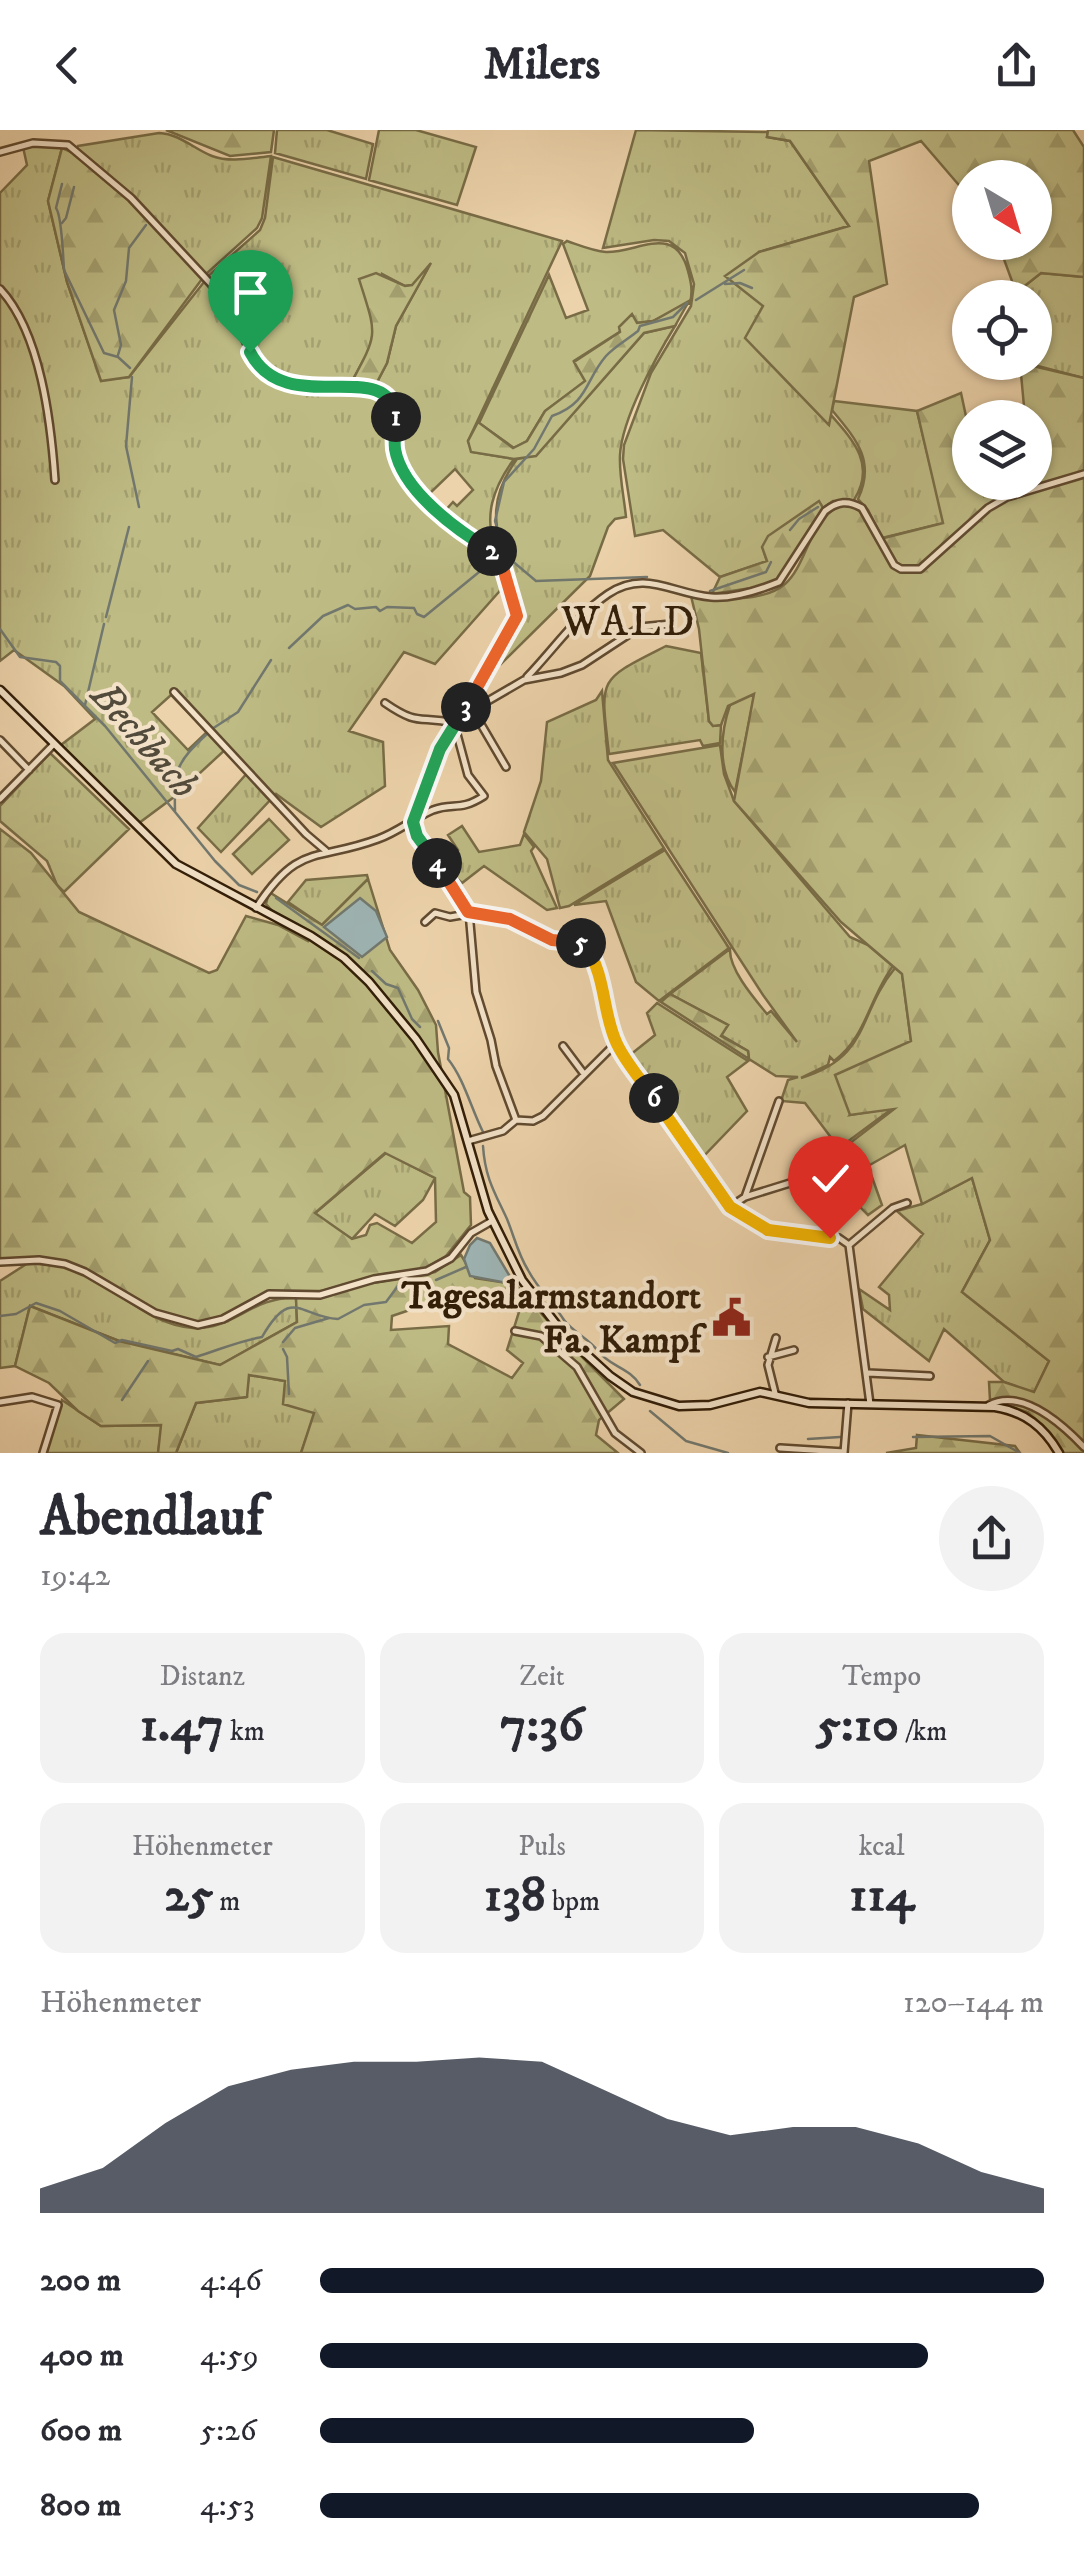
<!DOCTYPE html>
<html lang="de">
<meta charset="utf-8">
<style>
body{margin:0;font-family:"IM FELL DW Pica",serif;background:#f2f2f3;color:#2b2b33;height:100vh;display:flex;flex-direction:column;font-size:38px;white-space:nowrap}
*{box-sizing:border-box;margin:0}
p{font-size:32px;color:#7c7c81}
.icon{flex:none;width:55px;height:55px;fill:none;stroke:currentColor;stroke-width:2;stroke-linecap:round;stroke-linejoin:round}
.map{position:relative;height:1323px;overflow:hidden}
.sheet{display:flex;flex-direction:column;background:#fff;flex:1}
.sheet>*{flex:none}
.needle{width:65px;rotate:142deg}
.controls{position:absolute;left:952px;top:30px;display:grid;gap:20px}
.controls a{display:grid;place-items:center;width:100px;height:100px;border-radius:50%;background:#fff;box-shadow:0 2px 8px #0004;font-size:50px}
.pin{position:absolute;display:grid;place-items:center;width:85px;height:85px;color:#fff;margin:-102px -42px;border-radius:50% 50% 50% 0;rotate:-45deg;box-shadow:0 0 10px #0007}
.pin .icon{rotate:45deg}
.km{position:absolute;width:50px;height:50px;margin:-25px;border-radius:50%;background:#222;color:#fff;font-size:28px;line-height:50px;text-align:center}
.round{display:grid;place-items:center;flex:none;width:105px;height:105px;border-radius:52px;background:#f2f2f3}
.summary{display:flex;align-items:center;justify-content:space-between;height:170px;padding:0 40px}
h1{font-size:55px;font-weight:700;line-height:75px}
.metrics{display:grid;grid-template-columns:repeat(3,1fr);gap:15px;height:170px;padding:10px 40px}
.metrics div{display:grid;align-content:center;border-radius:25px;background:#f2f2f3;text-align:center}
.metrics b{font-size:50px;font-weight:700}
.metrics small{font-size:28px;font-weight:400}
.metrics p{font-size:28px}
.chart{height:280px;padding:20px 40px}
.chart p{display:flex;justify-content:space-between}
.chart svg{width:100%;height:180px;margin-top:10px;fill:#111827;opacity:.7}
ul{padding:0 40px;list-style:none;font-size:32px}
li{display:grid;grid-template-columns:160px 120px 1fr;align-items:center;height:75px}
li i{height:25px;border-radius:12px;background:#111827}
header{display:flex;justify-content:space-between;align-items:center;height:130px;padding:0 40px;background:#fff;font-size:45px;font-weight:700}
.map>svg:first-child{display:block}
.grass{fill:url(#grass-tufts);stroke:#786c46;stroke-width:2.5;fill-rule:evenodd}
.forest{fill:url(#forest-firs);stroke:#786c46;stroke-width:2.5;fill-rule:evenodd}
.pitch{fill:#bebb84;stroke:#786c46;stroke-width:2.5}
.water{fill:#9eb5b5;stroke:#72786f;stroke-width:2.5}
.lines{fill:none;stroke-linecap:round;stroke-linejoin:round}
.stream{stroke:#72786f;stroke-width:2.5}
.street-casing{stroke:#604a30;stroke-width:10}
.secondary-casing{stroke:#311d07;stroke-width:11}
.street{stroke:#f3e2c8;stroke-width:5}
.secondary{stroke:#f3e2c8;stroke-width:6}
.split-1-casing{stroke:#fff;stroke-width:20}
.split-2-casing{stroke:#fff;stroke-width:20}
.split-3-casing{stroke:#fff;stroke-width:20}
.split-4-casing{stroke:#fff;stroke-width:20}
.split-5-casing{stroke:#fff;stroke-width:20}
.split-6-casing{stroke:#fff;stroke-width:20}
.split-7-casing{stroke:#fff;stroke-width:20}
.split-8-casing{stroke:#fff;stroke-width:20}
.split-1{stroke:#22a559;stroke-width:12}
.split-2{stroke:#22a559;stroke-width:12}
.split-3{stroke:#f0652b;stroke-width:12}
.split-4{stroke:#22a559;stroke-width:12}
.split-5{stroke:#f0652b;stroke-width:12}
.split-6{stroke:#f5b400;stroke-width:12}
.split-7{stroke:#f5b400;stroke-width:12}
.split-8{stroke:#f5b400;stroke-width:12}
.labels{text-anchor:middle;stroke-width:8;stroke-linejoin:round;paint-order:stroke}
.poi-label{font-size:38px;font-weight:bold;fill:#311d07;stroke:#f3e2c8;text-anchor:end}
.water-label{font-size:40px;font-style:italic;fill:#524b3b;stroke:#f3e2c8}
.quarter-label{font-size:42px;letter-spacing:2.5px;fill:#311d07;stroke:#f3e2c8}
</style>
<header><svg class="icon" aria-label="back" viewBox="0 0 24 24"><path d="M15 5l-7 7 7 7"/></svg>Milers<svg class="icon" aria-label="share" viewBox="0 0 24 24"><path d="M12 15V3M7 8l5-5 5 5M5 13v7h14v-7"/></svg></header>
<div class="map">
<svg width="1084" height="1323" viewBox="0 0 1084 1323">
<defs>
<pattern id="grass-tufts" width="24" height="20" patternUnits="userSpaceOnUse" patternTransform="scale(2.5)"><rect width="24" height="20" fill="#bebb84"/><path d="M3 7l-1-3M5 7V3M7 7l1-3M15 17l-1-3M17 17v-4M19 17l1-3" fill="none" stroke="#a4a070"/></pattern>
<pattern id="forest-firs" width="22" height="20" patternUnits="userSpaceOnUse" patternTransform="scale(2.5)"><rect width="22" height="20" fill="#bebb84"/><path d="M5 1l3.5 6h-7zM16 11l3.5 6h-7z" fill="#a4a070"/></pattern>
</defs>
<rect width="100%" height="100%" fill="#edd3ab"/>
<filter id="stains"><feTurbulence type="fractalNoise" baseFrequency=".002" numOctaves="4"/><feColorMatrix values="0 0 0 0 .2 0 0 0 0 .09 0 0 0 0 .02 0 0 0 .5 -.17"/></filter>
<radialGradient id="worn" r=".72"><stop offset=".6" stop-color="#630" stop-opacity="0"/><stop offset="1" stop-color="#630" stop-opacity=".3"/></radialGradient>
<path class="grass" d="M277 0H327L373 14 366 49 275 23Z
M379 0H416L476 17 457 75 369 50Z
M636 0 768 2 767 7 790 11 849 96 759 122 763 176 746 208 828 294 831 285C854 311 876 335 854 370L833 371 823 378 819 372 764 422 767 431 720 447 663 400 635 406 623 329 624 315 651 243 691 176 694 154 685 123 669 111 654 110 603 118Z
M159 3C180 4 194 19 212 26 230 33 252 28 271 26L262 88 257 98 205 145 76 19 78 16Z
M33 15 62 18 48 71 67 152 101 250 129 247 204 152C246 186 239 238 289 258 317 270 352 254 381 265 399 284 389 300 393 323 399 363 461 409 495 425L505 455 435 534 404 522 349 601 383 612 385 656 321 697 276 664 221 722 198 698 249 641 228 617 174 667 139 693 61 615 95 589 64 556 14 520 0 531V63L27 35 23 17ZM171 565 207 602 188 620 152 582Z
M273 27 562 111 468 311 472 322 514 329C493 358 483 386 496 420L463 400 443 383 453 372 457 376 473 360 455 339 426 367C414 355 400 337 397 319 392 290 405 272 375 256L387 233 396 196 428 138 413 155 405 156 382 144 371 216 350 255C332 255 312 258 294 254 254 243 254 214 238 184 230 170 218 158 207 147L260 100 265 88Z
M567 111C579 115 593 121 606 122 638 123 675 92 688 141 691 152 693 161 690 173L653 191 637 193 632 185 621 201 574 231 586 251 545 281 527 311 514 318 479 293 549 145 566 188 588 180 563 114Z
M1041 143 1084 147V248L1030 234 1035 232V168L1023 167 1022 158Z
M675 196C656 227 622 288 620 325 619 345 624 367 626 387L615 389 608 397 590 446 501 534 496 528 522 488C514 424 471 392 517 329L536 325 644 203Z
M834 271 917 281 944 393 882 408 868 380 858 369C876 331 856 309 832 280Z
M666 516 701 523 709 591 713 596 721 595 720 613 703 616 700 610 609 624C600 546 597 551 666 516Z
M602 561 608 630 664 718 569 776 560 778 547 729 524 702 541 651 547 592 596 570Z
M755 562 735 662C717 638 721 601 730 575Z
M720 615 724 644 734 671 850 807 868 815 893 836C870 866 866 908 834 931L830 927 828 935 801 948C871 927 857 884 895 838L902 843 911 911 850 985 893 978 839 1018 805 973 781 971 788 950 798 947 776 946 749 929 748 921 721 905 728 895 670 864 730 819C729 839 753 867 767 884L771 881 797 912 763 865 613 633Z
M50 623 129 699 64 762 57 755 47 731 0 691V676Z
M462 696 479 722 520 715 524 704 534 717 531 721 557 778 547 780 484 736 462 753 441 734 458 720 448 705Z
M665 720 729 818 659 871 636 852 606 771 574 775Z
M367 745 368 749 322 795 288 772 306 750Z
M657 873 748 931 727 947 747 981 699 1031 630 925 655 905 647 883Z
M386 1023 435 1048 423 1070 395 1096 375 1084 352 1109 314 1084Z
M972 1048 990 1110 962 1162 1049 1231 1034 1263 1004 1252 944 1199 929 1231 863 1179 859 1159 890 1180 889 1165 879 1157 923 1104 897 1081 922 1074Z
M28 1133C44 1134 60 1134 74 1140 117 1156 145 1194 193 1198 232 1201 252 1166 296 1168L297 1192 220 1235 119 1211 30 1176 15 1236 0 1238V1151Z
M249 1245 285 1251 315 1283 301 1323H176L196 1273 246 1267Z
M62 1270 101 1296 162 1295 158 1323H45Z"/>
<path class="forest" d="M166 0H274L271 22 230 26Z
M768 0H1073L1084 17V147L1041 143 1022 158 1023 167H1014L1012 151 998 113 1035 112V48H970V68L921 11 869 31 887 154 854 167 829 295 745 208 763 176 725 146 759 122 849 96 790 11 767 7Z
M62 18C107 35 171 111 202 149L129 247 101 251 67 152 48 71Z
M431 133 396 196 387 233 375 256 350 255C379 201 377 207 359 149L376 143 405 156 412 155Z
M689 171 675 196 644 203 536 326 514 329 471 322 468 311 478 292 513 318 527 311 545 281 585 251 574 232 620 202 619 197 632 184 637 193 653 191Z
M1020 233 1084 248V1323H1063L1028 1282 990 1270 989 1252H1004L1034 1262 1049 1231 962 1162 990 1110 972 1048 922 1074 905 1015 868 1036 882 1075 868 1085 825 1041 845 1027 841 1020 894 979 850 985 835 945 911 911 902 844 841 792 734 671 754 564 728 576 721 595 713 596 709 591 699 499 691 466C717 469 763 473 785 454 809 433 809 383 847 374L863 383 876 410 943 393 917 281 961 263 970 305V352L980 353 984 366 1014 353 1035 352V288L1025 287Z
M819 371 823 378 779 449 770 455 712 464 720 447 767 431 762 417 768 406Z
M0 699 31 723 79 782 209 843 217 840 246 786 278 795 308 811 313 803 274 783 266 774 269 762 322 795 368 749 390 820 418 860 436 895 438 922 464 1062 470 1067 471 1095 446 1126 424 1139 378 1145 322 1161H272L207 1193H185L144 1176 69 1133 34 1129 0 1132ZM385 1023 435 1048 436 1092 412 1113 377 1093 370 1095 366 1105 352 1109 315 1083Z
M670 864 728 895 721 906 748 921 749 929 661 872Z
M461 1125 475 1148 507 1153 512 1150 559 1204 624 1269 599 1290 596 1305 618 1323H301L314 1283 283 1274 285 1251 249 1245 247 1267 196 1273 176 1323H158L161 1295 101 1296 78 1281 49 1253 15 1236 30 1176 119 1211 220 1235 297 1192 296 1168 327 1166 367 1154 435 1142ZM457 1164 490 1169 519 1182 507 1220 523 1233 512 1248 448 1214 449 1196 391 1200 392 1186Z
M917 1305 1015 1316 1020 1323H886L916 1318Z"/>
<path class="pitch" d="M269 689 289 710 252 744 233 724Z"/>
<path class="water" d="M360 768 376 781 387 807 362 827 324 797Z
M477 1108 490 1113 512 1150 507 1153 470 1146 464 1129 470 1115Z"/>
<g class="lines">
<path class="stream" d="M62 54 56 78C62 86 63 126 64 140L104 223 118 227 130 238
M62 93 66 88 74 57
M725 154 740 153 752 158
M696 170 744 140
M118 225 121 215 114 180 126 151 129 118 146 95
M132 247 126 316 139 377
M790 400 799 389 818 377
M647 447 536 451 504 424 495 391 504 352 534 319 552 286C589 273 585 250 606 226 614 217 628 209 638 201L640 196 673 187 687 173
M710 461 766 442 771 432
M106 487 129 397
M0 499 20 527 56 532 60 536V551L105 596 215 731 239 755 257 762
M289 518 323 486 348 475 355 479 376 477 380 481 387 477 414 478 417 484 424 487 495 429
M85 575 104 494
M212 599 238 582 271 530
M175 681C174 639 176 633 208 603
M276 768 359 828
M372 841 386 854 398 858 412 889 420 897
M438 891 449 918 448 929C464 949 471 978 483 1002
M483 1016C485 1048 495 1063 507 1089 514 1106 518 1124 528 1140 538 1159 553 1173 564 1190 573 1202 589 1209 598 1221 609 1236 630 1238 640 1255
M436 1150 466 1137
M0 1186 16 1184 36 1173 60 1181 115 1213 122 1210 172 1221 178 1219 196 1227C219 1220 238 1211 262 1207 292 1155 300 1187 338 1189L364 1175 386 1172 398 1156 412 1157 426 1153
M283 1212 295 1198 329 1188
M283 1219 287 1227 289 1264
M122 1270 148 1231
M650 1281 686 1311 728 1323
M913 1307 990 1306 1020 1323
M808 1309 840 1307"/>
<defs>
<path id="street" d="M0 22 33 13 68 15 131 68 225 169C238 187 247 224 260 235 269 243 281 252 292 255 320 263 367 243 389 267 402 281 393 301 395 318 402 363 463 404 499 424L517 486 492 525 462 586
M0 159C41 203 51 293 55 350
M527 547C553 520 577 485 608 464 645 439 673 464 711 467 732 469 759 460 779 452L825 381C838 371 848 370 862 378L894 435 901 439H920L988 378 1007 367 1084 344
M174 562 306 704 326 721
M472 579 506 637
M0 610 29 640
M0 669 54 614
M256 778C299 712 316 732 378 709 398 702 414 688 433 680 454 672 459 682 484 666L468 645 454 593C418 585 420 597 385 573
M425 792 435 783 450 787 479 782 510 789 552 810 585 813 603 853 616 913 730 1077 772 1102 839 1108 849 1115 870 1274
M563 916 584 944
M516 990 533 991 543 986 616 913
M468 1011 503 1001 516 990 496 936 491 910 476 862 469 782 417 706C416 701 414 695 414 690 414 671 448 597 462 586L524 550 561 543 582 535 640 497 671 494
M745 1067 790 1053 826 1028
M730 1077 745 1067 779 971
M849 1115 893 1078 907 1073
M0 1132 39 1130 65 1134 85 1142 155 1183 198 1195 223 1189 269 1164 320 1165 374 1149 427 1141 451 1128 471 1103 492 1091
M515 1201 541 1206 577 1237 615 1303 641 1323
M768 1227 794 1220
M868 1243 930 1246
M775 1263 768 1235 776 1208
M0 1272 32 1267 58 1275 43 1323
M989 1275C1022 1258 1062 1294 1084 1317
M780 1318 844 1322
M844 1323 848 1273"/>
<path id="secondary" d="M0 560 176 734 311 806 344 828 369 852 416 909 454 965 488 1081 522 1150 563 1203 610 1246 633 1262 679 1276 710 1275 760 1262 809 1273 995 1277C1025 1282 1044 1297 1059 1323"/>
</defs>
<use href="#street" class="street-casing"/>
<use href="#secondary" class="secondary-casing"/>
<use href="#street" class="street"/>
<use href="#secondary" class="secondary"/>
</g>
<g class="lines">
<defs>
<path id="split-1" d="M250 222C285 291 388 224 396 287"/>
<path id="split-2" d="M396 287C395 297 394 308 395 319 402 361 458 401 492 421"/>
<path id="split-3" d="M466 577 517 486 499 424 492 421"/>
<path id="split-4" d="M437 733 417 706 413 692 440 619 466 577"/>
<path id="split-5" d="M437 733 468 782 510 789 552 810 581 813"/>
<path id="split-6" d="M581 813 585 814C607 848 602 883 617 914 626 933 642 951 654 968"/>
<path id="split-7" d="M654 968 730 1077 768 1100"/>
<path id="split-8" d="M768 1100 830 1108"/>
</defs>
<use href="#split-1" class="split-1-casing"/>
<use href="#split-2" class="split-2-casing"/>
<use href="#split-3" class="split-3-casing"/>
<use href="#split-4" class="split-4-casing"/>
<use href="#split-5" class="split-5-casing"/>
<use href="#split-6" class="split-6-casing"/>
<use href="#split-7" class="split-7-casing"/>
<use href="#split-8" class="split-8-casing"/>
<use href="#split-1" class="split-1"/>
<use href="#split-2" class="split-2"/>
<use href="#split-3" class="split-3"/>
<use href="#split-4" class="split-4"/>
<use href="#split-5" class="split-5"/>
<use href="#split-6" class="split-6"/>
<use href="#split-7" class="split-7"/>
<use href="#split-8" class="split-8"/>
</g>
<defs>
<symbol id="civic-bare" viewBox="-9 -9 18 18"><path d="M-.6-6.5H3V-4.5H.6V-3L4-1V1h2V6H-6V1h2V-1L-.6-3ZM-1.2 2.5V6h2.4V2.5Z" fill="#8f2418" stroke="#f3e2c8" stroke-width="2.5" paint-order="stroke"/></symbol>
</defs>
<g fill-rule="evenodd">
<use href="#civic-bare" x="704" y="1160" width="55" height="55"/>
</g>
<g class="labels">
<g class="poi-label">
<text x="701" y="1178">Tagesalarmstandort<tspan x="701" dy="44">Fa. Kampf</tspan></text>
</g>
<g class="water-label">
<text transform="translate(146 609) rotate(49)" y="14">Bechbach</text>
</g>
<g class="quarter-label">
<text x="629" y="505">WALD</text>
</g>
</g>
<rect width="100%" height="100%" filter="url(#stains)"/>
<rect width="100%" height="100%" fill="url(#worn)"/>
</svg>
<div class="controls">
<a><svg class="needle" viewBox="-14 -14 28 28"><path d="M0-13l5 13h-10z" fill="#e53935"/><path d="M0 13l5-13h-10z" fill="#7c7c81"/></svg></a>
<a><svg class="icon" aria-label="locate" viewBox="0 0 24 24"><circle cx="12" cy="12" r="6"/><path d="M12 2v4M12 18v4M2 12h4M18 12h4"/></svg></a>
<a><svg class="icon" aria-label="layers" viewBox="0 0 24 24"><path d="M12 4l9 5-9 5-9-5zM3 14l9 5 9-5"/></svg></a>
</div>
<div class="pin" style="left:250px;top:222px;background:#1e9e55"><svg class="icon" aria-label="arrive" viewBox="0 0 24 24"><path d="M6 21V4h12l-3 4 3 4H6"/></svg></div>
<div class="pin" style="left:830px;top:1108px;background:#d93025"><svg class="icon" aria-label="check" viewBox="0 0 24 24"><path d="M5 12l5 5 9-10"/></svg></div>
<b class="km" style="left:396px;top:287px">1</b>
<b class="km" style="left:492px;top:421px">2</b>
<b class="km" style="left:466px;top:577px">3</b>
<b class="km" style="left:437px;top:733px">4</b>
<b class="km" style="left:581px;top:813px">5</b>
<b class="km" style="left:654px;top:968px">6</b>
</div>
<section class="sheet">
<div class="summary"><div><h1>Abendlauf</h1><p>19:42</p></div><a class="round"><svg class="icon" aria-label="share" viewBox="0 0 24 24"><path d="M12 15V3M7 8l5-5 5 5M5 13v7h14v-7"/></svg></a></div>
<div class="metrics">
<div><p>Distanz</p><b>1.47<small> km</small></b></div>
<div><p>Zeit</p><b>7:36</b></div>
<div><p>Tempo</p><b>5:10<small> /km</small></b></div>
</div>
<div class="metrics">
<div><p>Höhenmeter</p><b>25<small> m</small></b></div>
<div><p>Puls</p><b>138<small> bpm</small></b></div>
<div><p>kcal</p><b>114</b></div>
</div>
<div class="chart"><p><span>Höhenmeter</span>120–144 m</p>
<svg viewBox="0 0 160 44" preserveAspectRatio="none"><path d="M0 44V38L10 33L20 22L30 13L40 9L50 7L60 7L70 6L80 7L90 14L100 21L110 25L120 23L130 23L140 27L150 34L160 38V44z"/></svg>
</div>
<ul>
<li><b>200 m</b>4:46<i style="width:100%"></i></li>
<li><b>400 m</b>4:59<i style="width:84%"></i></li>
<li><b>600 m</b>5:26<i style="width:60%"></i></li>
<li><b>800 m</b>4:53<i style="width:91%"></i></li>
</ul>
</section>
